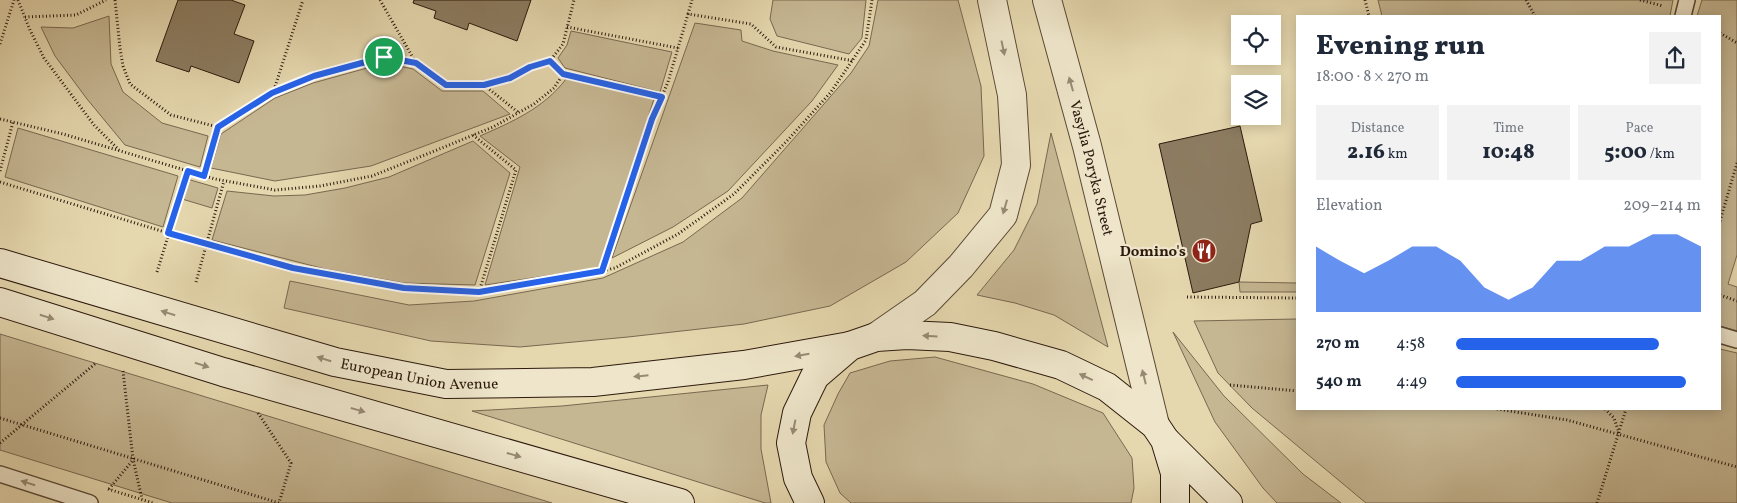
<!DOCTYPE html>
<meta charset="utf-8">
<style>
body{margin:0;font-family:Vollkorn,serif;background:#f2f2f3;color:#1f2937;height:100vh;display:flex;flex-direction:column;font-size:19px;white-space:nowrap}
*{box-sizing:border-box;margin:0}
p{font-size:16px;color:#747a83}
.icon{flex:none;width:28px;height:28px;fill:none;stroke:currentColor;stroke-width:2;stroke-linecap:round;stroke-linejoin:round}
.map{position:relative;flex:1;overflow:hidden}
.details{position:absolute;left:1296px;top:15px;width:425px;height:395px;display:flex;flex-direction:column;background:#fff;border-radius:0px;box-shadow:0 2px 12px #0003}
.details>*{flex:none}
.fabs{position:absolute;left:1231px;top:15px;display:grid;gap:10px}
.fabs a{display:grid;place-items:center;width:50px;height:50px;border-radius:0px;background:#fff;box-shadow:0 2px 12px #0003;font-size:25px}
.pin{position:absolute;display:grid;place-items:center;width:42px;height:42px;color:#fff;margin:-21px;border:2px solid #fff;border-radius:50%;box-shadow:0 1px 5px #0007}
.round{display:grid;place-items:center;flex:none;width:52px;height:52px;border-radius:0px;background:#f2f2f3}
.headline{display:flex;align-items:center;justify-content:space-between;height:85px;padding:0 20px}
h1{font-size:28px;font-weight:800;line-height:38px}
.figures{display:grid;grid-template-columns:repeat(3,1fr);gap:8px;height:85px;padding:5px 20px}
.figures div{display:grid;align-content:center;border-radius:0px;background:#f2f2f3;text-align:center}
.figures b{font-size:21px;font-weight:800}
.figures small{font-size:14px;font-weight:400}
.figures p{font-size:14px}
.chart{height:140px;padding:10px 20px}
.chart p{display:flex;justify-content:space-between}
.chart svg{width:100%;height:90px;margin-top:5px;fill:#2563eb;opacity:.7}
ul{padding:0 20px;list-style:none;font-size:16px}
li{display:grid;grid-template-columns:80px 60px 1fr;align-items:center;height:38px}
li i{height:12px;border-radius:6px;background:#2563eb}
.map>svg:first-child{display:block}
.green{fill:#c6b793;stroke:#796850}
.building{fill:#8c7c61;stroke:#2c1a0d}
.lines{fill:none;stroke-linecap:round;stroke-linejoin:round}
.service-casing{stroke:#5a4935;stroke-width:18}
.tertiary-casing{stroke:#5a4935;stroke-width:30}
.secondary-casing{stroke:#2c1a0d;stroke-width:30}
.path{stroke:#2c1a0d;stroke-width:3;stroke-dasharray:1 2.5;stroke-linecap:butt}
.service{stroke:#eee5ca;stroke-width:15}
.tertiary{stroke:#eee5ca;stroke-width:28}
.secondary{stroke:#eee5ca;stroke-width:28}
.oneway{fill:#978a75}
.route-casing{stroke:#fff;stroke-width:10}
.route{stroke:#2563eb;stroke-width:6}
.labels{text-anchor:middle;stroke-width:4.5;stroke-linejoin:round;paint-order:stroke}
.street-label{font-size:15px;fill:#2c1a0d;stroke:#eee5ca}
.poi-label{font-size:15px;font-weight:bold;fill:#2c1a0d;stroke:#eee5ca;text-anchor:end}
</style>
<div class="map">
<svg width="1737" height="503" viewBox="0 0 1737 503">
<rect width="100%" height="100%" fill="#e5d7ae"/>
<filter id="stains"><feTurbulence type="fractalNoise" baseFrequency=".004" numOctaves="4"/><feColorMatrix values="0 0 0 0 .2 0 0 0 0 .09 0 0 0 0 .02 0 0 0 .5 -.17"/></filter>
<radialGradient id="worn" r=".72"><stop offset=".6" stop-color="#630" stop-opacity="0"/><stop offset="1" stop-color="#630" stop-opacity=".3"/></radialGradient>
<path class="green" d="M773 0H866L862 38 849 54 777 36 770 19Z
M878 0H958L981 86 984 156 958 213 906 262 830 306 744 324 628 337 520 347 431 341 284 308 290 281 409 305 474 301 603 278 683 242 742 198 851 73 869 46Z
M1378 0H1673L1670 16H1382Z
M1702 0H1737V255L1728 284 1737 287V331L1720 326V16H1697Z
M109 16 111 64 123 92 162 123 208 136 200 167 125 145 87 99 55 56 41 27 73 28Z
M695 23 741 30 742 41 773 51 838 65 812 101 728 191 673 227 612 258Z
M571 31 672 52 660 92 565 68 558 58 567 45Z
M385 63 413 69 442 91H483L510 114 371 166 275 181 211 168 221 134 275 98 313 83Z
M566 79 654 99 599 268 485 285 520 167 480 136C512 122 544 108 566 79Z
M18 128 178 176 163 227 5 177Z
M1051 133 1108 347 1054 315 1015 303 977 295 1014 250 1037 204Z
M473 141 510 173 475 285 404 283 325 269 212 240 227 191 274 196 305 195 345 188 389 177Z
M187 179 218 188 212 208 182 199Z
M1239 282 1297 283V292H1240Z
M1297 319 1298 409H1720V349L1737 353V503H1366L1252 408 1218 373 1194 321Z
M1173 332 1224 396 1303 474 1341 503H1277L1263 488 1215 422Z
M0 334 552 503H172L0 450Z
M935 357 1033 384 1103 413 1132 458 1134 488 1131 503H851L840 493 826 462 824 425 838 394 850 373 890 361Z
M768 385 761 415V449L771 503H765L472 411 562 406Z"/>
<path class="building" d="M178 0H231L245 5 234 34 254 41 239 83 191 66 189 72 156 61Z
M414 0H531L517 41 469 23 467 30 434 18 436 11 413 3Z
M1240 126 1262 221 1251 224 1239 282 1193 293 1159 144Z"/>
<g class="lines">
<defs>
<path id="service" d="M1683 16 1687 0
M1720 335 1737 340
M0 474 90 503"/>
<g id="tertiary">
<path id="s1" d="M1047 0 1087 146 1155 425"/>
<path d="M876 337 925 303 961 266 1003 215 1016 165 1012 95 992 0"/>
</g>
<g id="secondary">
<path id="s2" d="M0 263 335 362 446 384 593 382 744 365 850 346"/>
<path d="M0 302 223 372 680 503"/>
<path d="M1167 442 1228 503"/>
<path d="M810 503 798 478 791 443 797 413 815 376 850 346 876 337 907 335 950 337 994 346 1061 365 1107 387 1155 425 1165 440 1175 473V503"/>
</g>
</defs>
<use href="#service" class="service-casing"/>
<use href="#tertiary" class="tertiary-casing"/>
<use href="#secondary" class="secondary-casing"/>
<path class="path" d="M18 0 30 30 44 58 94 125 119 150
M115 0 120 48 123 66 130 84 171 115 218 127
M380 0 416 63 446 85H484L510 78 530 67 550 61 563 44 574 0
M1365 0 1369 16
M1526 0 1535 16
M1640 0 1663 6
M688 14 692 0
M25 17 76 15 106 0
M567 27 678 48
M1720 33 1737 43
M0 44 14 0
M550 61 563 74 662 97
M484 85 519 113
M273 93 313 76 384 57 416 63
M0 119 63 134 215 179 275 190 320 186 372 176 432 152 493 127 534 104 554 88 563 74
M473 135 516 170 479 292
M0 171 13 122
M204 176 218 127 273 93 303 0
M0 182 168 233 293 268 403 288 479 292 602 271 615 268 678 234 734 194 786 142 831 92 866 40 872 0
M1720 221 1737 163
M602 270 652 119 668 82 688 14 751 24 776 47 854 61
M157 272 188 171
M196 282 224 181
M1720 295 1737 301
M1187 297 1298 298
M123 371 133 459 142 499
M1230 385 1298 391
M1497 409 1567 420 1737 467
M1605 409 1614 418 1619 433
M258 413 291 463 279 503
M0 418 279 503
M0 443 96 363
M108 489 153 503
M109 489 133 460
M1597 503 1626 409"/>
<use href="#service" class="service"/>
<use href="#tertiary" class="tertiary"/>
<use href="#secondary" class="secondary"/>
</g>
<defs><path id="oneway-solid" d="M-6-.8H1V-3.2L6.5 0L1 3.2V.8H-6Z" transform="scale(1.25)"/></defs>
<g class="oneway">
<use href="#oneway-solid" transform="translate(1003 48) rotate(78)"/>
<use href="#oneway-solid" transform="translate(1071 84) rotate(-106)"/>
<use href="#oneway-solid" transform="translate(1005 207) rotate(106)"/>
<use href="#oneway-solid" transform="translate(168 313) rotate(-163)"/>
<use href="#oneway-solid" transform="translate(47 317) rotate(17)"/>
<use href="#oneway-solid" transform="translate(930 336) rotate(-177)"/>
<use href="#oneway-solid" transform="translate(802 355) rotate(170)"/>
<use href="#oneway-solid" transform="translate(324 359) rotate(-163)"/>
<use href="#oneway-solid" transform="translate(202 365) rotate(18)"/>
<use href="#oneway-solid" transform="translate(641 376) rotate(174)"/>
<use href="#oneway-solid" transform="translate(1086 377) rotate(-155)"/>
<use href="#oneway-solid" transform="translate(1144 377) rotate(-104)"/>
<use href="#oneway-solid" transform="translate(358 410) rotate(16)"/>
<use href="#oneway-solid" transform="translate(794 427) rotate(101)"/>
<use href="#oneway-solid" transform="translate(514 455) rotate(16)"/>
<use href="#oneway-solid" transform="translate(28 483) rotate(-162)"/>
</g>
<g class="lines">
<defs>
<path id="route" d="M384 57 416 63 446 85H484L510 78 530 67 550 61 563 74 662 97 652 119 602 271 479 292 404 288 293 268 168 233 188 171 204 176 218 127 272 93 314 76Z"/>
</defs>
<use href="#route" class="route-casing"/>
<use href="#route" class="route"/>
</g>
<defs>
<symbol id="restaurant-disc" viewBox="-11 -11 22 22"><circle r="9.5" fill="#8f2418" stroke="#eee5ca"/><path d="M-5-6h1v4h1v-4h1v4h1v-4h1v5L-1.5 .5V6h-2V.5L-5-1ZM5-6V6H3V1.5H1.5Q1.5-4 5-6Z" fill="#fff"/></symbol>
</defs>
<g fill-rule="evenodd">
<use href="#restaurant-disc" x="1190" y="237" width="28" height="28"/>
</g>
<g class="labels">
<g class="street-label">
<text dy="5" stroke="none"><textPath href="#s1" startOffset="174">Vasylia Poryka Street</textPath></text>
<text dy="5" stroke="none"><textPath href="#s2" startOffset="435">European Union Avenue</textPath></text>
</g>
<g class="poi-label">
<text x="1186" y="256">Domino's</text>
</g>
</g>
<rect width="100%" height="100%" filter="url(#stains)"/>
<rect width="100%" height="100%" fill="url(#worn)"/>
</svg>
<div class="fabs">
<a><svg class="icon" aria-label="locate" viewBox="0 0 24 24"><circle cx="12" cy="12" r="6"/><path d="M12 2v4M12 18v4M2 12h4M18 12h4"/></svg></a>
<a><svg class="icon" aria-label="layers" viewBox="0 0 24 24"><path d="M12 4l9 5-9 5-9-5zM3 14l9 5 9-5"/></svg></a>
</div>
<div class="pin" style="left:384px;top:57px;background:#1e9e55"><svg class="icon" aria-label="arrive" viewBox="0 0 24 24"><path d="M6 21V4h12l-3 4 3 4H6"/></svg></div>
<section class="details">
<div class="headline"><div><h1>Evening run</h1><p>18:00 · 8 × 270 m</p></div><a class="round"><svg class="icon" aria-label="share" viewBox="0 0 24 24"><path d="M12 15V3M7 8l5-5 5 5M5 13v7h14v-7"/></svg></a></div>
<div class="figures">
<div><p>Distance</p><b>2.16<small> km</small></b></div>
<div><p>Time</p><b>10:48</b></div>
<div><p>Pace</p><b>5:00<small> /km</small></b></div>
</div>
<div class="chart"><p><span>Elevation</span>209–214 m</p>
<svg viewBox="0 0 160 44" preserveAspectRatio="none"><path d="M0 44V12L10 19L20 25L30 19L40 12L50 12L60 19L70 32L80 38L90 32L100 19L110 19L120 12L130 12L140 6L150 6L160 12V44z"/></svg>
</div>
<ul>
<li><b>270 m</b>4:58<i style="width:83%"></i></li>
<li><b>540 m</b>4:49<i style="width:94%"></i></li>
</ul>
</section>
</div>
